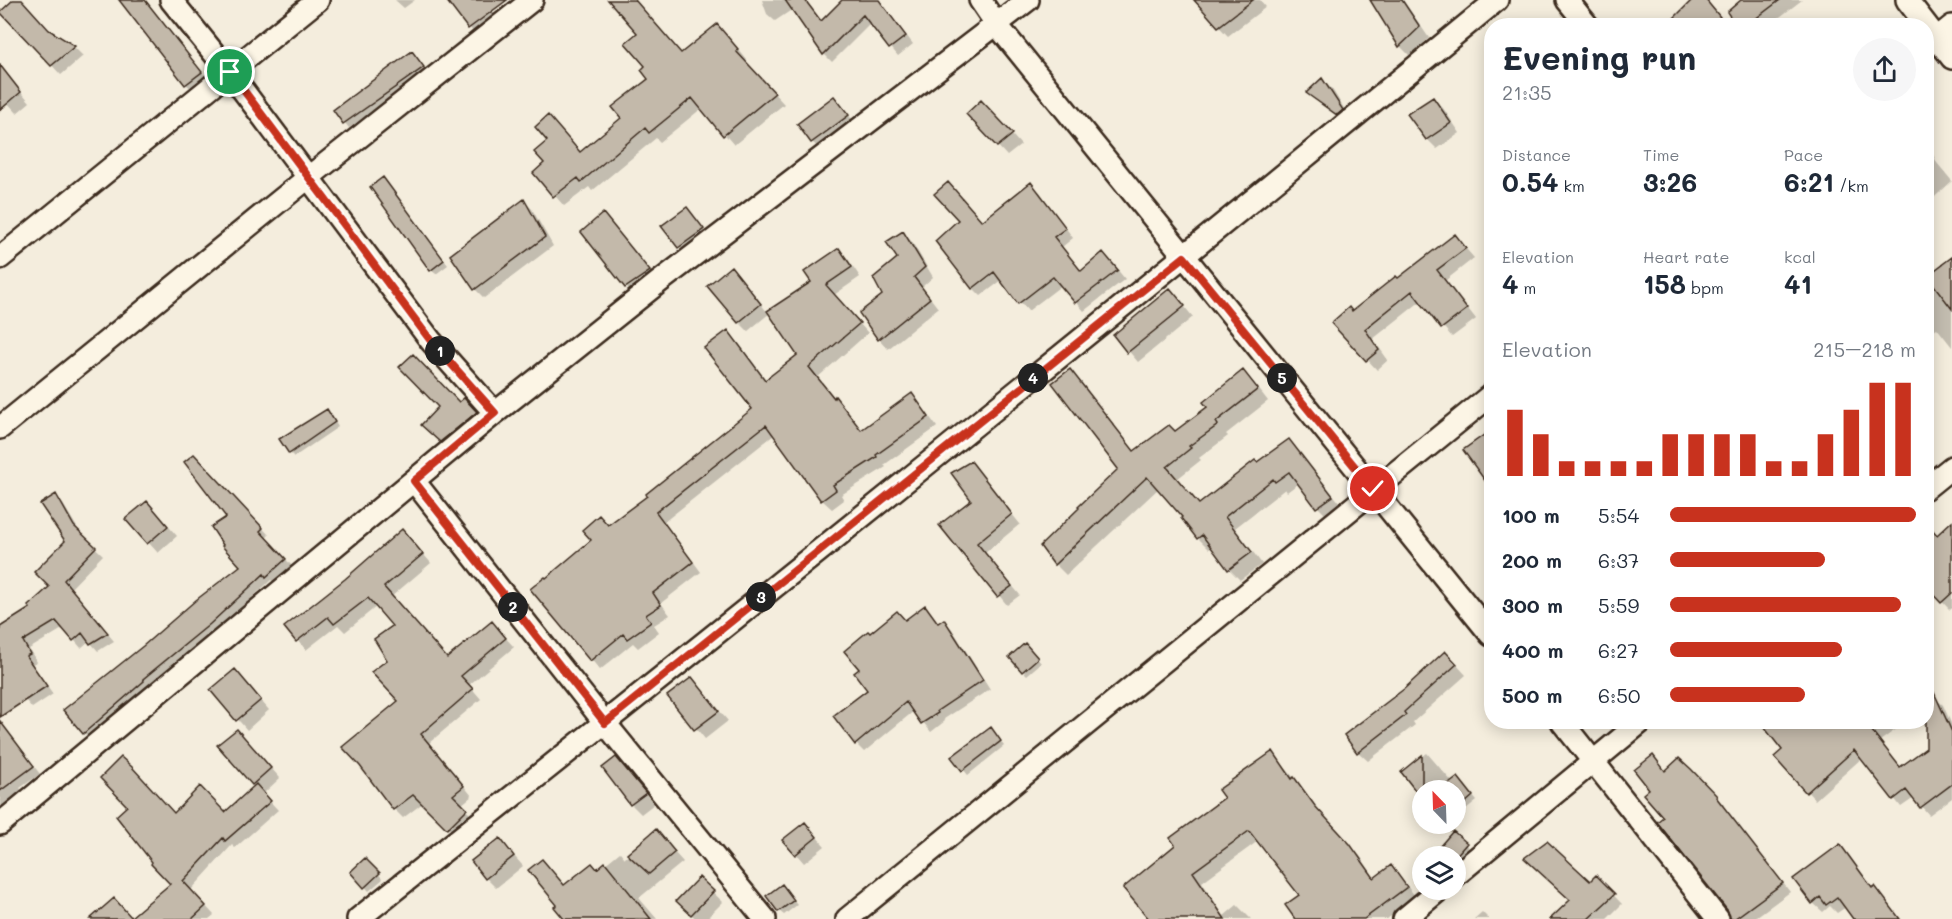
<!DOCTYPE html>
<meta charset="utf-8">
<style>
body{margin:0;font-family:Mali,sans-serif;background:#f6f6f7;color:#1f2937;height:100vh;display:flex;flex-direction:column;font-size:22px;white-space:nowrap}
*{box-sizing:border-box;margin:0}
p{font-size:20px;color:#747a83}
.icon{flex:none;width:33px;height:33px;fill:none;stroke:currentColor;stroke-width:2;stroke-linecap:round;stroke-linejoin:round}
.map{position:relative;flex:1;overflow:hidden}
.details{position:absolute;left:1484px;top:18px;width:450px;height:711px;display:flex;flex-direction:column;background:#fff;border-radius:24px;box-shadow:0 3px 15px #0003}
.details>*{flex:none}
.needle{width:39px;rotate:337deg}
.buttons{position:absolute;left:1412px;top:780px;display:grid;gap:12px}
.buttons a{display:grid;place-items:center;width:54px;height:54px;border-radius:50%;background:#fff;box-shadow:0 3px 15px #0003;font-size:30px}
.pin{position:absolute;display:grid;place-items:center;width:51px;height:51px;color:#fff;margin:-26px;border:3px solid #fff;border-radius:50%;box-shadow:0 2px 6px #0007}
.km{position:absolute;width:30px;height:30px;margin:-15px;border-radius:50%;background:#222;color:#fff;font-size:16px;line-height:30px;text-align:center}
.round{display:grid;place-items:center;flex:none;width:63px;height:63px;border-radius:32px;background:#f6f6f7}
.headline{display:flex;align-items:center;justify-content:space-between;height:102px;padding:0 18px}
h1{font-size:33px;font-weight:700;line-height:45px}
.stats{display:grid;grid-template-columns:repeat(3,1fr);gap:9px;height:102px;padding:6px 18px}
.stats div{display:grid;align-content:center}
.stats b{font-size:26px;font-weight:700}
.stats small{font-size:16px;font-weight:400}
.stats p{font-size:16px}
.chart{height:168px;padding:12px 18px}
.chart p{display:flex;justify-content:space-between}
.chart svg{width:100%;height:108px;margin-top:6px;stroke:#c8321e;stroke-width:6}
ul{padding:0 18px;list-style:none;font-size:20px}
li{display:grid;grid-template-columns:96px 72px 1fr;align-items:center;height:45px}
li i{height:15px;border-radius:8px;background:#c8321e}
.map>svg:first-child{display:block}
.shadow{fill:#0003}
.building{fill:#c3b9aa;stroke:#3b2a1e;stroke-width:1.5}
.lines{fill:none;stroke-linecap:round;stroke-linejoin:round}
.minor-casing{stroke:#3b2a1e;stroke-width:26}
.minor{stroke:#fcf5e5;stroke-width:21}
.route-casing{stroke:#fff;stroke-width:12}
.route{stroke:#c8321e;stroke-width:8}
</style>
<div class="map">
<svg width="1952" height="919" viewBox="0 0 1952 919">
<rect width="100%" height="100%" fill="#f4eddd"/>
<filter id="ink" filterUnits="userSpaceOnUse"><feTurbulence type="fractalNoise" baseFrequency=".0167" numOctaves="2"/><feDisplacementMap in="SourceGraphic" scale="12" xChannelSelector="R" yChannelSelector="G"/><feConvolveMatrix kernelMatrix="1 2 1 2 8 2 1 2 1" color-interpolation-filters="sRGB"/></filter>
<g filter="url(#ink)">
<path class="shadow" d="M15 0H21L50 32 74 47 83 56 61 75 2 12Z
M395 0H415L404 8Z
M478 0H484L496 16 474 33 459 14Z
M611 0H634L682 54 727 35 747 60 745 62 784 104 734 145 702 108 660 142 656 138 592 191 589 187 564 206 535 173 546 163 549 141 581 153 623 118 650 79 639 33Z
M762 0H806L822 22 844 0H879L913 44 898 56 871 23 832 62 824 54 793 9 775 21 767 14Z
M1193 0H1260L1266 7 1228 36Z
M1381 0H1403L1429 38 1410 56 1400 46 1375 5Z
M1695 0H1704L1727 26H1668Z
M1743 0H1802L1768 26H1738Z
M145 2 155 12 210 82 196 93 186 84Z
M416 58 427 72 349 128 345 123 335 110Z
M2 70 30 102 17 113 5 100 0 103V71Z
M1322 80 1332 89 1351 120 1347 124 1318 102 1308 93Z
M834 98 857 125 822 151 812 142Z
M1433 99 1443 108 1460 133 1437 149 1427 139 1409 115Z
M991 111 1021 145 1007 156 968 114Z
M1926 140 1937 163 1952 181 1926 205Z
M383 179 448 265 436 274 431 270Z
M1031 184 1040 192 1073 238 1062 247 1082 272 1112 263 1125 279 1084 311 1062 285 1028 311 1002 280 981 296 973 288 982 222Z
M524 201 532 209 553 246 484 298 475 289Z
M687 209 712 240 689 257 664 226Z
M611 223 657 279 634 295 626 287Z
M903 233 912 242 933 277 922 287 938 308 888 349 879 339 861 314 883 296 899 259Z
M1455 236 1474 258 1446 280 1476 319 1452 337 1421 301 1373 339 1388 360 1377 370 1333 323 1352 312 1398 280Z
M839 250 848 259 860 277 834 295 868 333 817 378 835 399 845 408 863 431 912 395 921 405 937 427 884 465 886 467 841 495 844 500 832 509 822 500 774 435 664 522 701 572 661 603 670 615 654 625 659 632 638 648 633 643 600 670 532 589 546 580 609 527 650 496 754 409 728 332 738 342 767 381 799 355 770 313 748 331 739 322 740 278 768 313 813 282Z
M1929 277 1952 304V347L1937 328 1926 334V279Z
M1179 300 1193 317 1138 362 1115 335Z
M1070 371 1081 382 1135 452 1175 433 1209 407 1243 372 1254 383 1268 401 1226 434 1228 436 1199 458 1201 460 1177 479 1200 505 1289 441 1300 452 1343 507 1329 518 1318 507 1299 483 1287 492 1285 489 1235 528 1262 564 1240 580 1229 569 1212 547 1209 549 1198 538 1184 518 1159 488 1066 575 1055 564 1120 469Z
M459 404 471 407 483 420 448 449 423 425Z
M331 415 338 427 294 457 290 453Z
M194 456 269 535 266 538 292 566 274 582 271 580 217 630 148 687 150 688 91 739 84 733 242 566 228 517Z
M971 463 1020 524 985 553 1020 595 1007 605 941 525 973 501Z
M55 496 63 504 81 534 103 555 70 589 114 641 98 651 89 641 81 648 64 628 29 649 37 662 32 664 53 694 32 708 0 670V629L32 608 51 587 67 542Z
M156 512 177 536 158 553 127 519Z
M1952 523V608L1950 610 1928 587 1926 588V539L1937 537Z
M411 540 431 563 391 597 448 660 492 623 514 647 469 685 481 699 429 743 472 796 461 805 475 819 457 836 423 803 403 818 394 809 400 701 389 660 394 627 377 606 345 632 338 625 306 650 287 627Z
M925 607 939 624 944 621 952 629 990 689 944 719 945 721 931 732 914 711 864 752 856 744 869 690 861 669 870 635 906 621Z
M1029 649 1041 663 1027 675 1023 671Z
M1455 663 1466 675 1413 722 1415 725 1368 761 1358 752Z
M692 679 728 721 705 739 670 696Z
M244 681 269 710 247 730 212 690Z
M1926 691 1943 705 1952 725V798L1929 815 1914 798 1901 807 1862 758 1815 800 1776 757 1784 751 1762 722H1906L1880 741 1901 768 1934 745 1923 722H1926Z
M0 722 40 774 20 788 24 794 0 811Z
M995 733 1004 746 968 775 953 757Z
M246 740 280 778 263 794 278 810 235 848 232 845 191 890 214 915 209 919H93H132L172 884 174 814H225L256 786 220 745Z
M1273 753 1304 790 1325 818 1360 856 1375 878 1391 867 1416 897 1387 919H1297L1301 896 1258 841 1202 882 1224 916 1237 905 1251 919H1151L1177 845Z
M1427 753 1453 783 1462 784 1477 801 1461 814 1455 808V790H1422V796L1403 772Z
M1653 757 1666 772 1679 760 1724 805 1723 806 1790 892 1753 919H1731L1729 910 1665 817 1651 789Z
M616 759 654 804 641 814 631 804 604 768Z
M805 824 825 846 804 863 784 840Z
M656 832 683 862 639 898 657 919H566L565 886 598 870 620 852 625 858Z
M1453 833 1470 849 1459 861 1455 858Z
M500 840 523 866 496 888 486 878Z
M1840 846 1849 855 1874 889 1884 898 1900 919H1855L1846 907 1837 913 1830 906 1823 912 1813 903Z
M365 860 383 879 369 891 352 872Z
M1596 877 1622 904 1607 919H1563Z
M699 879 723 902 706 919H696L678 901Z
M786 891 797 905 784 915 779 911Z
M1482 912 1489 919H1474Z"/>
<path class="building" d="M13 0H22L49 30 75 46 51 66 0 12Z
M119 0H145L202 72 185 85Z
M446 0H507L468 29Z
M608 0H635L681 53 717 24 738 49 736 51 775 93 723 136 692 98 649 133 645 128 581 182 578 178 553 197 533 173 544 163 534 152 547 141 535 127 548 115 580 152 621 118 612 107 648 79 641 70 645 66 625 43 637 33Z
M785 0H805L821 21 842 0H879L906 36 889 49 863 15 823 55Z
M1194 0H1253L1218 27Z
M1370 0H1402L1420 27 1399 47Z
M1692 0H1706L1720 17 1710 26H1666Z
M1741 0H1780L1746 26H1736L1727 12Z
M412 51 424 67 343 124 333 110Z
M0 65 21 92 0 110Z
M1322 78 1343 110 1337 115 1306 93Z
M834 96 849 115 811 143 797 124Z
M1433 97 1451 123 1426 140 1407 114Z
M981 100 1013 134 997 147 966 114Z
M383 177 444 260 430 271 370 187Z
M948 182 982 221 1031 182 1066 228 1054 237 1081 271 1103 252 1118 270 1075 303 1053 277 1018 304 994 272 972 289 935 241 958 220 934 194Z
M524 199 545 237 474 290 450 255Z
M687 207 704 229 678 248 661 226Z
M603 213 650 271 625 288 581 232Z
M903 231 925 267 914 277 930 298 878 340 859 313 882 295 873 278 897 258 886 242Z
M1455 234 1466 248 1437 270 1467 309 1441 329 1412 291 1365 329 1379 350 1366 361 1331 323 1349 307 1352 311 1396 276 1398 278Z
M839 248 852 267 826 285 860 323 809 367 834 398 835 396 861 430 912 393 929 417 876 455 877 457 833 485 836 490 821 501 766 425 656 512 693 562 653 593 661 605 646 615 651 622 627 639 623 634 590 661 530 589 545 577 546 578 591 540 582 530 599 515 608 525 647 496 646 494 752 409 704 348 728 330 765 380 797 355 767 311 811 282 804 272Z
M1952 257V309L1927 276Z
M731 266 761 304 738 323 707 286Z
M1170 288 1185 306 1127 353 1113 335Z
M413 354 459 402 464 398 477 412 440 442 421 425 438 407 399 367Z
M1070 369 1134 451 1169 425 1175 431 1207 407 1203 402 1243 370 1258 389 1216 422 1218 425 1189 446 1191 448 1167 467 1199 504 1255 460 1257 462 1289 439 1333 496 1316 508 1289 472 1275 482 1273 479 1225 517 1252 552 1228 570 1202 535 1197 539 1181 518 1182 517 1147 477 1054 565 1040 546 1079 508 1078 507 1118 469 1052 383Z
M327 409 335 422 289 454 279 439Z
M1491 430V489L1463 450Z
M194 454 263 528 260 531 286 559 266 577 264 574 210 624 143 679 144 681 83 734 63 710 143 646 196 600 240 566 222 546 223 545 211 527 226 517 184 462Z
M971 461 1012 514 977 543 1012 586 997 597 939 525 971 500 951 473Z
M56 494 74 526 96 547 64 580 108 633 90 644 82 633 73 641 56 621 23 641 30 654 26 656 47 686 0 717V627L30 608 28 606 49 587 34 572 65 541 40 504Z
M147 501 168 526 147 544 125 519Z
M1952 521V593L1941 603 1926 587V522L1937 535Z
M402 529 423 554 384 587 447 658 492 621 506 638 461 676 473 689 421 734 464 786 453 795 467 809 447 829 413 795 393 810 360 766 342 747 398 701 371 672 387 660 374 639 392 626 368 598 334 624 328 617 296 642 284 627 345 579Z
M925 605 938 623 944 619 983 680 937 711 938 713 921 724 906 702 855 745 833 716 867 690 854 673 859 669 844 651 868 631 870 633 897 611 905 620Z
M1025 643 1038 658 1022 672 1009 657Z
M1445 651 1457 664 1404 712 1406 715 1357 753 1344 735 1404 689Z
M235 669 261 700 236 721 210 690Z
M1926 675 1952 732V784L1920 808 1906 790 1893 800 1854 750 1806 793 1774 757 1782 750 1760 722H1865L1900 767 1926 748Z
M692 677 719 711 694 730 667 696Z
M0 721 34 766 0 791Z
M991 727 1001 741 962 771 951 757Z
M237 729 271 768 252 785 217 745Z
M1273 751 1292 779 1294 777 1315 806 1350 844 1374 878 1391 865 1407 887 1364 919H1295L1285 905 1299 895 1249 831 1193 872 1225 919H1149L1123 888 1175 845 1170 838 1224 798 1218 790Z
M1422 755V799L1401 772Z
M1653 755 1665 771 1679 758 1691 769 1717 796 1716 797 1783 883 1734 919H1730L1728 911 1657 822 1663 817 1643 794 1649 789 1634 770Z
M121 757 132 767 174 813 200 786 225 812 256 784 271 801 225 841 223 838 183 881 206 906 192 919H90L114 898 131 917 170 884 151 864 152 862 116 816 127 806 100 778Z
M616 757 646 793 630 805 602 768Z
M1458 777 1473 796 1456 811 1455 790H1441Z
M805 822 817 837 795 855 782 840Z
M656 829 675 852 649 874 627 854Z
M1453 831 1467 843 1455 857 1452 856 1440 846Z
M500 838 514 856 485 879 471 861Z
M1547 841 1590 881 1596 875 1615 894 1588 919H1550L1570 900 1524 858Z
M1840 844 1872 888 1875 886 1900 919H1853L1837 897 1826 905 1820 897 1812 904 1793 879Z
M365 858 380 873 364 888 350 872Z
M542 859 564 885 592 863 597 869 605 862 651 919H564L554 907 557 905 528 870Z
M699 877 714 891 691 915 676 901Z
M782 884 794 900 778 912 766 896Z"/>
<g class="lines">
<defs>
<path id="minor" d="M171 0 230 73 431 341 495 413
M980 0 997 25 1491 635
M1567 0 1588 26
M1907 0 1952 58
M1926 47 1952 26
M0 258 318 0
M0 428 309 177 532 0
M414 481 605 723 765 919
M1926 488 1952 467
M1562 722 1718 919
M0 824 495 413 659 282 1028 0
M1455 876 1641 722
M358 919C740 616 1120 310 1497 0
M847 919 1491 395
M1404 919 1439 890"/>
</defs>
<use href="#minor" class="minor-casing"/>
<use href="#minor" class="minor"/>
</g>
</g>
<g class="lines" filter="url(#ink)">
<defs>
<path id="route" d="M230 72 431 341 495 413 414 481 605 723 1184 257 1373 489"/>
</defs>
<use href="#route" class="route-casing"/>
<use href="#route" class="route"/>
</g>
</svg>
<div class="buttons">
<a><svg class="needle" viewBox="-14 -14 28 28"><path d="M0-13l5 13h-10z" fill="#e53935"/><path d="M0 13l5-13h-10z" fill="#747a83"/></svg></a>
<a><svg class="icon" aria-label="layers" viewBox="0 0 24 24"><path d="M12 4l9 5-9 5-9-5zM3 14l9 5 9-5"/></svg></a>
</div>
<div class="pin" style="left:230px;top:72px;background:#1e9e55"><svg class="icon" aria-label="arrive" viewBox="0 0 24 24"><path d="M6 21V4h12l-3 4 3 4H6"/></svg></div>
<div class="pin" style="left:1373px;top:489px;background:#d93025"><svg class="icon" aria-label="check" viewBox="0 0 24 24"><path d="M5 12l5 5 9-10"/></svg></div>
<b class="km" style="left:440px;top:351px">1</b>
<b class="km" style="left:513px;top:607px">2</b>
<b class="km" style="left:761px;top:597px">3</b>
<b class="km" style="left:1033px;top:378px">4</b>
<b class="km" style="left:1282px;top:378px">5</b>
<section class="details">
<div class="headline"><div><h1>Evening run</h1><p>21:35</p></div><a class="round"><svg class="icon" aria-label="share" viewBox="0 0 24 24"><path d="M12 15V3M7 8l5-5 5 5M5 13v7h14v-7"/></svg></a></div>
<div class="stats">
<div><p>Distance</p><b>0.54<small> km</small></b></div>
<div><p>Time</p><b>3:26</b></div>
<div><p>Pace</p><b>6:21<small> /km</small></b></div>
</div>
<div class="stats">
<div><p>Elevation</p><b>4<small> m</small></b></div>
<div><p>Heart rate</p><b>158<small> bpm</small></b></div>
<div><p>kcal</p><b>41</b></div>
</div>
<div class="chart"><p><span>Elevation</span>215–218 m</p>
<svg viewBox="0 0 160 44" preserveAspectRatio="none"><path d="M5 44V17M15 44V27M25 44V38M35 44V38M45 44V38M55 44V38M65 44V27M75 44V27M85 44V27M95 44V27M105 44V38M115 44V38M125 44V27M135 44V17M145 44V6M155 44V6"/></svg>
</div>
<ul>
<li><b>100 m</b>5:54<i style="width:100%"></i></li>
<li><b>200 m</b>6:37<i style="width:63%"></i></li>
<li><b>300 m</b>5:59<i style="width:94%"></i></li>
<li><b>400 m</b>6:27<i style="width:70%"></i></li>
<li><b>500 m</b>6:50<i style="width:55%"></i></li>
</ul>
</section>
</div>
